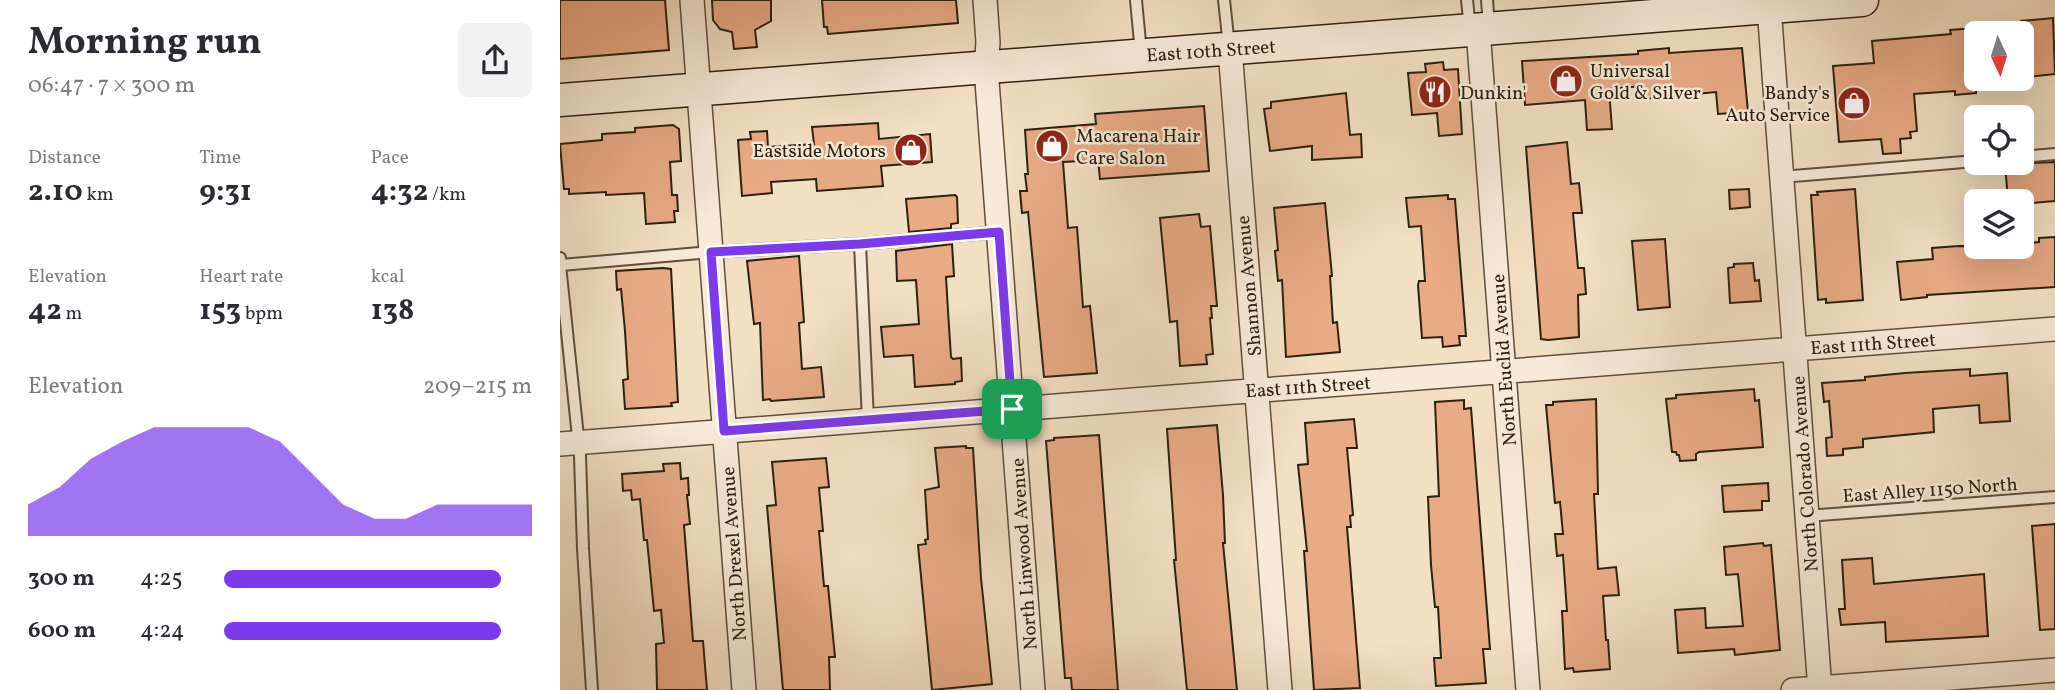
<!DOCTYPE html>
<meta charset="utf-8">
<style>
body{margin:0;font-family:Vollkorn,serif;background:#f2f2f3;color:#2b2b33;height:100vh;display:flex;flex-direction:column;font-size:26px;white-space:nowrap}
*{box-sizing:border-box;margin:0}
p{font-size:23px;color:#7c7c81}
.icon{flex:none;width:38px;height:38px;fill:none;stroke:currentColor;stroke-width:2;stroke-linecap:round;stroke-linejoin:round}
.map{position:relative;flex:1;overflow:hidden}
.drawer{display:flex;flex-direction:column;background:#fff;width:560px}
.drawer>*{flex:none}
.needle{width:46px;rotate:176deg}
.controls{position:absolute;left:1404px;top:21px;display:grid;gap:14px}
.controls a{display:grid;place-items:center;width:70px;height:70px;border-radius:10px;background:#fff;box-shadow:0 7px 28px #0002;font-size:35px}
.pin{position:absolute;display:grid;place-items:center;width:60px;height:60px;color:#fff;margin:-30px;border-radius:14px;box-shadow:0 4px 10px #0006}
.round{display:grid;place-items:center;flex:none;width:74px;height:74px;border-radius:10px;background:#f2f2f3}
.headline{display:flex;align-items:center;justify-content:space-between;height:119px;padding:0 28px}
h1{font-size:38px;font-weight:700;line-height:52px}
.stats{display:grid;grid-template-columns:repeat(3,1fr);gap:10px;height:119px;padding:7px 28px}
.stats div{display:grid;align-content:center}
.stats b{font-size:30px;font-weight:700}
.stats small{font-size:19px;font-weight:400}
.stats p{font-size:19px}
.chart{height:196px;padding:14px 28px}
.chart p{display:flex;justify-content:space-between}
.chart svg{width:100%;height:126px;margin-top:7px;fill:#7c3aed;opacity:.7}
ul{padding:0 28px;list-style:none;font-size:23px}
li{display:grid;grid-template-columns:112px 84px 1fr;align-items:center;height:52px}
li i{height:18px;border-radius:9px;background:#7c3aed}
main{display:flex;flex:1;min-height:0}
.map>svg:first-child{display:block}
.building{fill:#e8ab86;stroke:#2c200f;stroke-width:2}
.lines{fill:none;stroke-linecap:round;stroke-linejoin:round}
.lane-casing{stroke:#5e503c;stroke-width:14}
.street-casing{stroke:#5e503c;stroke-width:26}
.secondary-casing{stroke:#2c200f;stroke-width:35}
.lane{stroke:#f7ebd8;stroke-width:10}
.street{stroke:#f7ebd8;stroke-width:23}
.secondary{stroke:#f7ebd8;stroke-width:32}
.route-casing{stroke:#fff;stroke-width:14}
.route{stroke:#7c3aed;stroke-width:9}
.labels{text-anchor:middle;stroke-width:5;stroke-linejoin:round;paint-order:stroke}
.street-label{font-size:19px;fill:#2c200f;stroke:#f7ebd8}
.poi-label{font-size:19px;fill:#2c200f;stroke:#f7ebd8;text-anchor:start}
</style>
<main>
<section class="drawer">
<div class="headline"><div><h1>Morning run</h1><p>06:47 · 7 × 300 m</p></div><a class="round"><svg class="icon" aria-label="share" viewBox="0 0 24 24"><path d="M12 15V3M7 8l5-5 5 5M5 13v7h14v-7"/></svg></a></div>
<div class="stats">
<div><p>Distance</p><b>2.10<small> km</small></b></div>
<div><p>Time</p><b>9:31</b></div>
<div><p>Pace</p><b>4:32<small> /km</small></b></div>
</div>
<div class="stats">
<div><p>Elevation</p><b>42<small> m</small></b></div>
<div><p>Heart rate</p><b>153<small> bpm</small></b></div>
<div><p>kcal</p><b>138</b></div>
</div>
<div class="chart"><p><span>Elevation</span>209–215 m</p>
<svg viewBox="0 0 160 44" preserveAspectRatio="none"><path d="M0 44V33L10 27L20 17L30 11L40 6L50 6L60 6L70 6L80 11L90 22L100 33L110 38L120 38L130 33L140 33L150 33L160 33V44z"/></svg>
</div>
<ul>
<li><b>300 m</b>4:25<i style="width:90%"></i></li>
<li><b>600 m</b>4:24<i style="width:90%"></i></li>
</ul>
</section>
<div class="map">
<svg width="1495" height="690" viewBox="0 0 1495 690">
<rect width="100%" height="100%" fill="#f2e0c3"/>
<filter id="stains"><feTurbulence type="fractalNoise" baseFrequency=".00286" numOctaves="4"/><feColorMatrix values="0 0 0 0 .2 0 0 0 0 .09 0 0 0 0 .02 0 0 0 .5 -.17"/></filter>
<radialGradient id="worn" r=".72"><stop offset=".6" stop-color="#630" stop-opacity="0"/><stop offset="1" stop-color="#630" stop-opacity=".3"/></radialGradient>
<path class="building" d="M0 0H105L109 50 0 59Z
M152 0H211V21L195 30 197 47 174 49 172 32 160 29 153 20Z
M262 0H396L398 23 268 34 267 27H264Z
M1493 18 1495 74 1467 77 1461 21Z
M1416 28V93L1395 95V91L1354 94 1357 131 1350 132 1351 138 1340 139 1341 153 1323 154 1321 139 1279 142 1273 66 1314 63 1312 41 1391 34 1390 30Z
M1109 48V53L1182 48 1188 112 1158 114 1156 92 1084 99 1083 86 1049 89 1052 129 1027 130 1025 100 965 105 962 61 1078 54V51Z
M883 62 884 70 898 69 902 134 879 136 877 113 852 115 848 73 866 72 865 64Z
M786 93 790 135 801 134 802 157 752 160V146L710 151 704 109 711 108V102Z
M644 106 649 171 540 179 538 160 503 162 508 228 517 227 523 307 530 306 537 373 484 377 468 212 462 213 460 191H467L465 174H468L465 130 536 124 535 114Z
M318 123 319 139 370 134 372 162 321 166 323 186 257 191 256 179 211 182 212 193 182 196 178 140 191 139 190 132 207 131 208 147 254 144 252 127Z
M113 125 119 129 121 161 110 162 112 195H117L118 211H114L115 222 86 224 84 193 46 195V192L9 194V189H4L0 144 42 140V134L75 132V128Z
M1007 142 1011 184 1019 183 1022 213H1013L1018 268H1024L1026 294 1018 295 1019 337 988 340 981 339 966 147Z
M1495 162V201L1471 203V200L1448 201 1445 164Z
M1189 189 1190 207 1170 209 1169 190Z
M1295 189 1303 300 1266 303V299L1258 300 1251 195H1258L1257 192Z
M395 195 397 197 398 223 391 224V228L349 232 346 199Z
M888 195V199H895L906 336H899L900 345 883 347 882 337 862 338 858 285 859 281H865L861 226 849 227 846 198Z
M765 203 772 276H770L773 323 777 322 780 352 726 357 722 280 718 281 715 251 718 250 714 208Z
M639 214 641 227 650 226 657 306H651L652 318H650L653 354 646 355 647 364 620 366 617 321 610 322 600 218Z
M1495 237V287L1367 295V297L1341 300 1337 262 1373 259 1372 248 1399 246 1461 247V244L1479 242V238Z
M1105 239 1110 307 1078 310 1072 241Z
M392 244 394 276 386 277 388 311 391 357 393 359 401 358 402 381 395 382V384L355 387 353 355 324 357 321 327 359 324 356 280 337 281 336 251Z
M239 256 244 322 239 323 242 369 261 367 264 397 211 401 210 399 203 400 200 323 194 324 187 261Z
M1193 263 1195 281 1199 280 1201 301 1170 303 1168 268 1174 267V264Z
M103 268 111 269 118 402 111 403 112 406 65 409 63 380 68 379 65 331 61 289 57 290 56 271Z
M1410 369V376L1447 373 1450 421 1420 423 1419 405 1373 409 1374 432 1303 439V447L1283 449V455L1267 456 1266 438 1272 437 1269 401 1264 402 1262 383 1305 380V377L1345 373Z
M1194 389 1195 401 1199 400 1203 447 1139 452 1136 454V460L1120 461 1119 455H1117L1116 452H1112L1106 399 1116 398V395Z
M1036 399 1038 494H1034L1038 569 1056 567 1059 595 1043 596 1046 640H1048L1050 669 1014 672 1013 668 1005 669 1002 611H1007L1003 555 997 556 995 534H1003L1000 502 995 503 986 405H993V402Z
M904 400V409L911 408 930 649H923L926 683 876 686 874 658H881L878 607H875L871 565 868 497 879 496 875 402Z
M794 419 797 448H787L793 515 790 516 791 527H787L800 688 754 690 744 551H747L738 465 748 464 745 423Z
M657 425 663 495 665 543H663L677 690H627L614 560H616L607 429Z
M539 435 558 690H512L511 678H505L486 441 494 440V438Z
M406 446V448H413L421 578 432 684 372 690 358 545 366 544 365 540 368 539 365 490 379 487 375 448Z
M266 458 269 487 259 488 263 531H259L264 586H268L275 657H269L270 690H223L207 506 216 505 212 462Z
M120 463 121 479 128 478 129 495H127L130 524 124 525 133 641H143L147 690H97L96 644 104 643 101 610 94 611 87 540H84L80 499 72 500 71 490 63 491 62 474 104 471 103 464Z
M1208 483 1209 501H1202V510L1164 512 1162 486Z
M1495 524V629L1480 630 1472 526Z
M1203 543 1204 546 1211 545 1220 650 1175 655 1174 649 1118 653 1115 610 1145 608 1146 628 1183 626 1178 574 1166 575 1164 547Z
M1312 558 1314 584 1424 574 1428 636 1326 642 1325 622 1281 625 1279 609H1285L1282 560Z"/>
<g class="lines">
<defs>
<path id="lane" d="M576 0 581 53
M664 0 669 46
M907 0 910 29
M927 0 929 26
M1461 157 1495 154
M1221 177 1416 161
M300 244 308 420
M0 258 1 265 151 252 300 244 439 232
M0 265 20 456 23 549 32 690
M1247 516 1495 497"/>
<path id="street" d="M132 0 184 690
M425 0 428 42 426 68 473 690
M1209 7 1260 690
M918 30 968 690
M670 49 720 690
M0 444 1495 329
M1233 690 1495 670"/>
<path id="secondary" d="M0 100 1302 0"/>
</defs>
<use href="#lane" class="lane-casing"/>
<use href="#street" class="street-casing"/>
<use href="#secondary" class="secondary-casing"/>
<use href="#lane" class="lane"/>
<use href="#street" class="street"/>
<use href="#secondary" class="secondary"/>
</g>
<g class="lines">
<defs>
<path id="route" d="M439 232 452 409 164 431 151 252 300 244Z"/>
</defs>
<use href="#route" class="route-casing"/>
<use href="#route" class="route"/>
</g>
<defs>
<symbol id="shop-disc" viewBox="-11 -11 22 22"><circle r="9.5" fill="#8f2418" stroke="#f7ebd8"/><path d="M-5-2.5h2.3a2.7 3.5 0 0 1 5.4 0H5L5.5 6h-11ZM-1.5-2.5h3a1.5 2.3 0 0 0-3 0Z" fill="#fff"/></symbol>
<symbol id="restaurant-disc" viewBox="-11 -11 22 22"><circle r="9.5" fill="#8f2418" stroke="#f7ebd8"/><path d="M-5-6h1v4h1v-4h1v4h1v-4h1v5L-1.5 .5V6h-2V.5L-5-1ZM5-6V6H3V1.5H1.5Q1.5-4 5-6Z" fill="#fff"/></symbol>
</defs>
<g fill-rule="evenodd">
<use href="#shop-disc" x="987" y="62" width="38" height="38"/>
<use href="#restaurant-disc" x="856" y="73" width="38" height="38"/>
<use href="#shop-disc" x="1275" y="84" width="38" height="38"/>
<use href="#shop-disc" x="473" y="127" width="38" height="38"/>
<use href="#shop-disc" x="332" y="131" width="38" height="38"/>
</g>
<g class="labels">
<g class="street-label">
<text transform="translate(651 50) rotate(-4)" y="7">East 10th Street</text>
<text transform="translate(688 286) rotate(-95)" y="7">Shannon Avenue</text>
<text transform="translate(1313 343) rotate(-4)" y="7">East 11th Street</text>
<text transform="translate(943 360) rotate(-94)" y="7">North Euclid Avenue</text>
<text transform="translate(748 386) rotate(-4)" y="7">East 11th Street</text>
<text transform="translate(1244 474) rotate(-94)" y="7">North Colorado Avenue</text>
<text transform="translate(1370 489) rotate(-4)" y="7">East Alley 1150 North</text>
<text transform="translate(173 554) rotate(-94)" y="7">North Drexel Avenue</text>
<text transform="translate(463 554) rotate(-94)" y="7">North Linwood Avenue</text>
</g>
<g class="poi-label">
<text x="1030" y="77">Universal<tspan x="1030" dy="22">Gold &amp; Silver</tspan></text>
<text x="900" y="99">Dunkin'</text>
<text x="1270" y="99" text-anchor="end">Bandy's<tspan x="1270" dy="22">Auto Service</tspan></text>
<text x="516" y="142">Macarena Hair<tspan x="516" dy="22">Care Salon</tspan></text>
<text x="326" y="157" text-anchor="end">Eastside Motors</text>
</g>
</g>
<rect width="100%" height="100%" filter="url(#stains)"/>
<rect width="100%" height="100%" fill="url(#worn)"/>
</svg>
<div class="controls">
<a><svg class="needle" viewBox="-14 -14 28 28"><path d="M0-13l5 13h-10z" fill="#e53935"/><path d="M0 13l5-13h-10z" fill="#7c7c81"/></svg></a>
<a><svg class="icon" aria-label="locate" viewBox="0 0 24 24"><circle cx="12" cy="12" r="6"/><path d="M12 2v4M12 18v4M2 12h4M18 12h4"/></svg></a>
<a><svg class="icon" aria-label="layers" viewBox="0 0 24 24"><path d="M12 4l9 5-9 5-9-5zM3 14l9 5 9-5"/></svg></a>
</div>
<div class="pin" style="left:452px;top:409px;background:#1e9e55"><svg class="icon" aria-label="arrive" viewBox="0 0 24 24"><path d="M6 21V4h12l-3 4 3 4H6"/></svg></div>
</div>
</main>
